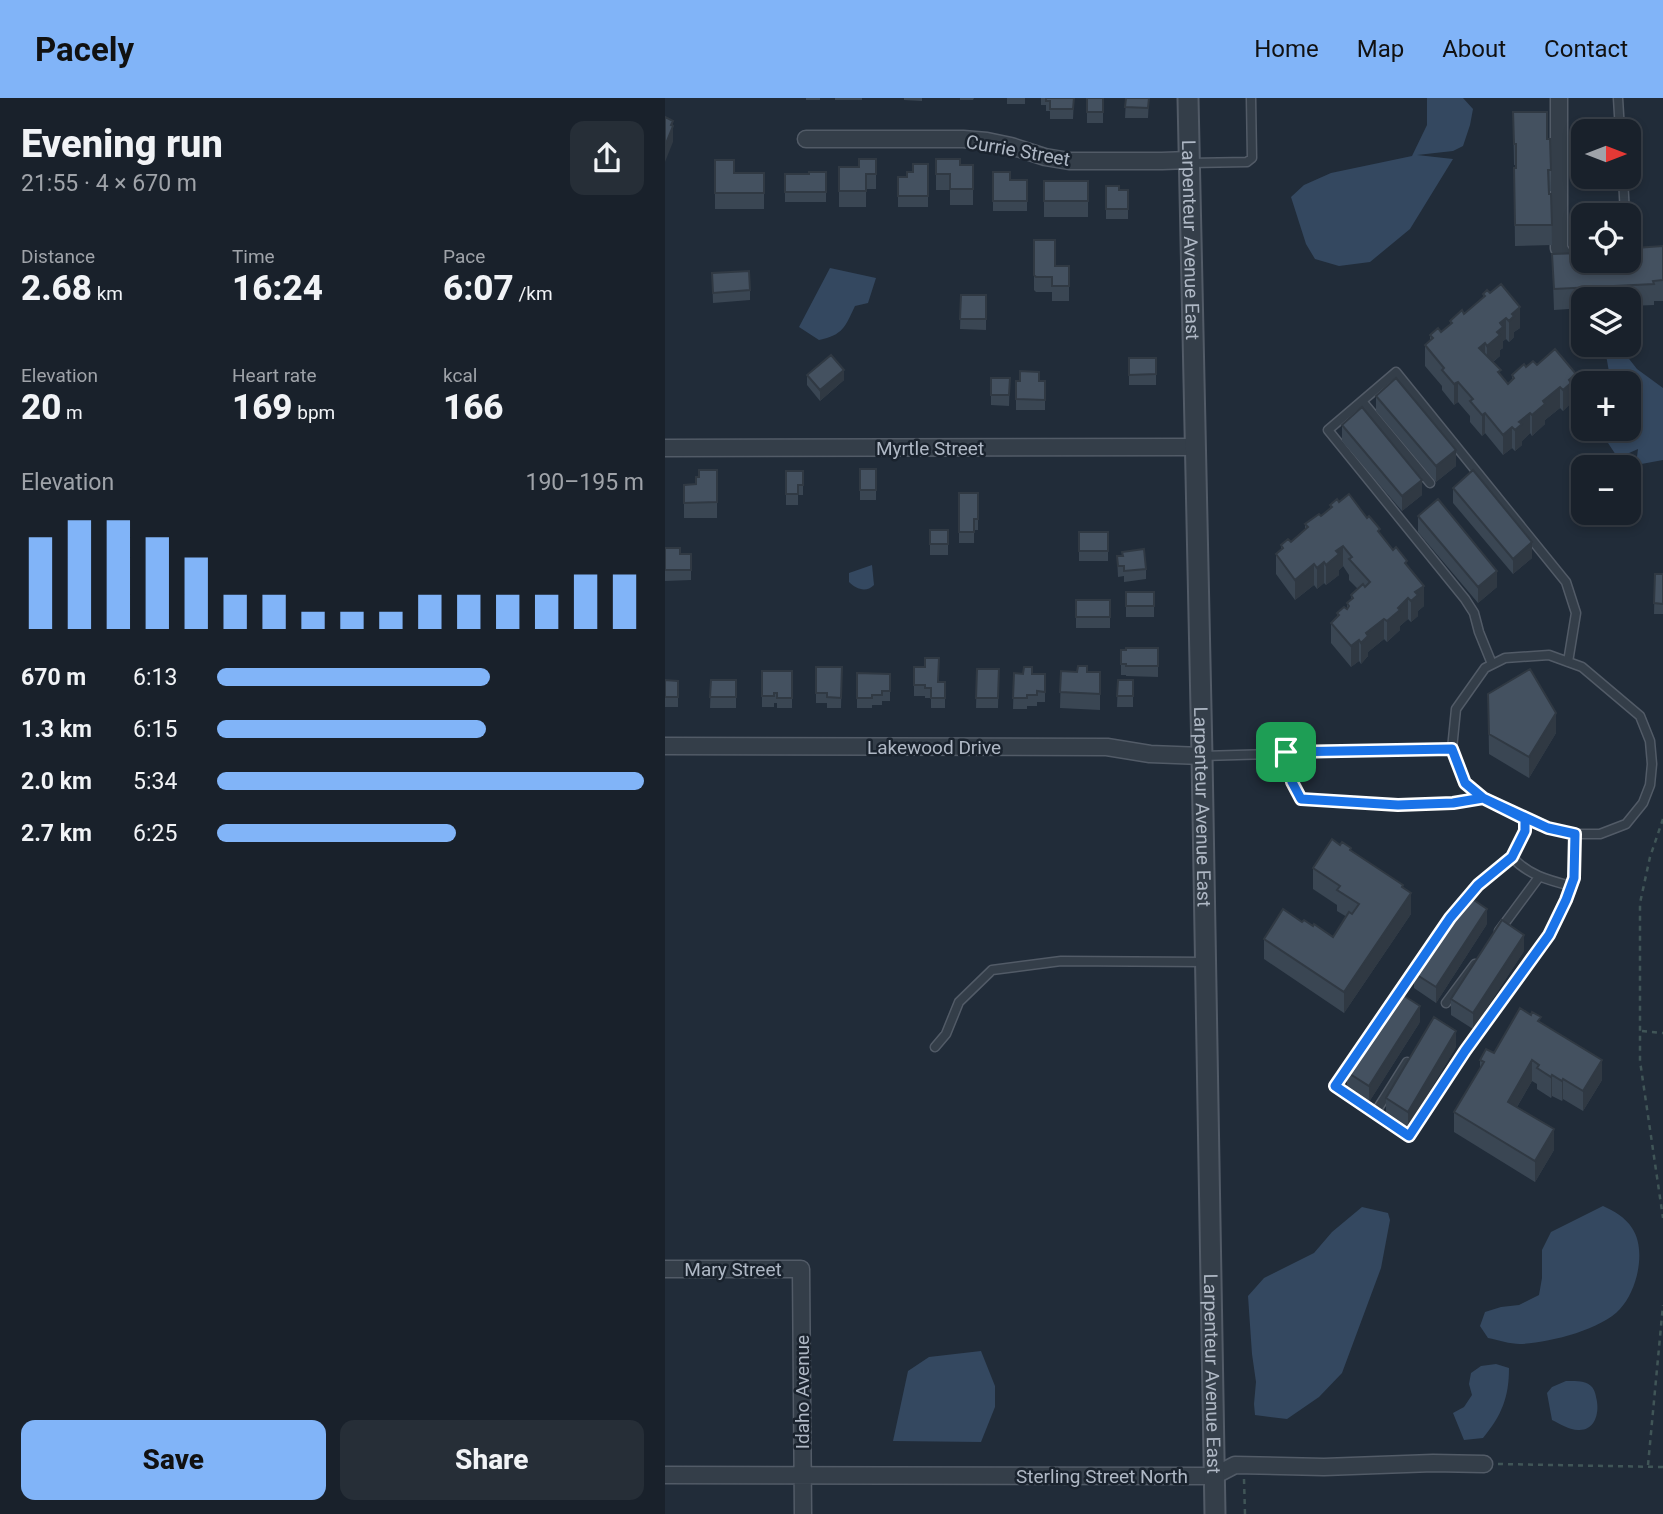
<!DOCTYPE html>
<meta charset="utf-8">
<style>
body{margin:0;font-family:Roboto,sans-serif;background:#262e37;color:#f1f3f6;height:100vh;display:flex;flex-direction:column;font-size:26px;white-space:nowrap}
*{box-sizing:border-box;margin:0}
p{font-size:23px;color:#9fa3a9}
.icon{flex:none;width:38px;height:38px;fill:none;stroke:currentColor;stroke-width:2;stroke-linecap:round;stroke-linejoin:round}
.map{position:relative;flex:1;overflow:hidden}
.sheet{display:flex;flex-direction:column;background:#19212b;width:665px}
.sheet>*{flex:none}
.needle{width:46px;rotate:90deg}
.controls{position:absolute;left:906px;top:21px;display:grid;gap:14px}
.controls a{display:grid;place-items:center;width:70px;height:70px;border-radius:14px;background:#19212b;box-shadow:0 4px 10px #0003,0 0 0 2px #373e47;font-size:35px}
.pin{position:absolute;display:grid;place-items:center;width:60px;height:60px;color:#fff;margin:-30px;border-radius:14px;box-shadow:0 4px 10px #0006}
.round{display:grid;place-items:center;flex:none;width:74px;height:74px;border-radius:14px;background:#262e37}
.headline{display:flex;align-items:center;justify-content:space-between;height:119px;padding:0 21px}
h1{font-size:38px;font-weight:800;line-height:52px}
.figures{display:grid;grid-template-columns:repeat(3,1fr);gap:10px;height:119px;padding:7px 21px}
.figures div{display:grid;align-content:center}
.figures b{font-size:35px;font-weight:800}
.figures small{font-size:19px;font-weight:400}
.figures p{font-size:19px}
.chart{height:196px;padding:14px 21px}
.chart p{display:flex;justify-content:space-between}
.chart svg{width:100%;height:126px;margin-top:7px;stroke:#81b4f8;stroke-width:6}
.button{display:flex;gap:14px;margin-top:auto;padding:14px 21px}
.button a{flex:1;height:80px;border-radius:14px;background:#81b4f8;color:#111;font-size:28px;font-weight:800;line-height:80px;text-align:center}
.button a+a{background:#262e37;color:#f1f3f6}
ul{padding:0 21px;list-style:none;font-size:23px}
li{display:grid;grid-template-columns:112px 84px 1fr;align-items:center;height:52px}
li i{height:18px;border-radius:9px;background:#81b4f8}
header{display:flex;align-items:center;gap:42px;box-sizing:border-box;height:98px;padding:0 35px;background:#81b4f8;color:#111}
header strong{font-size:33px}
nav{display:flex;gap:38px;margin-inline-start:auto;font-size:24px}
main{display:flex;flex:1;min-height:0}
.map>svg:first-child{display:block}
.water{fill:#344860}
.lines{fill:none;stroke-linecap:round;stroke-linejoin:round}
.service-casing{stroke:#525b67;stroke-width:11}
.minor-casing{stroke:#525b67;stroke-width:19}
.tertiary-casing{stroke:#525b67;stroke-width:23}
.path{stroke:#405557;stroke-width:2.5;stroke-dasharray:5 5;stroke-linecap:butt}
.service{stroke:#343e49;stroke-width:8}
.minor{stroke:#343e49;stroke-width:16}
.tertiary{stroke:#343e49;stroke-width:19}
.wall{fill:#3a4653}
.shaded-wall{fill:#303943}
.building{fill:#445160;stroke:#303943;stroke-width:2}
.route-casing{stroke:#fff;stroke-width:14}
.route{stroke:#1a73e8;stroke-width:9}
.labels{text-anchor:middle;stroke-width:5;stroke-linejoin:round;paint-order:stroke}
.street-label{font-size:19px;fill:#afb8c5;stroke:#1a232e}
</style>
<header>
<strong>Pacely</strong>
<nav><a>Home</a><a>Map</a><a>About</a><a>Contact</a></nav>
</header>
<main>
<section class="sheet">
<div class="headline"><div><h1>Evening run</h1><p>21:55 · 4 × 670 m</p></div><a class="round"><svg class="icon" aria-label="share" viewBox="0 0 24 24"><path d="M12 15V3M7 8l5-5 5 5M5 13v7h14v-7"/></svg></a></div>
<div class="figures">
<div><p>Distance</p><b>2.68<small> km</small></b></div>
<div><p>Time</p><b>16:24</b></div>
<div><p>Pace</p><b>6:07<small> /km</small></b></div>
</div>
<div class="figures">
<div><p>Elevation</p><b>20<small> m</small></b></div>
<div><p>Heart rate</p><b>169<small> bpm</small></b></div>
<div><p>kcal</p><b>166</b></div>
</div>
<div class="chart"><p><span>Elevation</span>190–195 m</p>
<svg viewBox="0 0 160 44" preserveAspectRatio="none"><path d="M5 44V12M15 44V6M25 44V6M35 44V12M45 44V19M55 44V32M65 44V32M75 44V38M85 44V38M95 44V38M105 44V32M115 44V32M125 44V32M135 44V32M145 44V25M155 44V25"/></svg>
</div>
<ul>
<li><b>670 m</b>6:13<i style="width:64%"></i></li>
<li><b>1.3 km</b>6:15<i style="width:63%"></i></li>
<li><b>2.0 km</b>5:34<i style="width:100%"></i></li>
<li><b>2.7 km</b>6:25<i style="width:56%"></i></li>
</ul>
<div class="button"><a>Save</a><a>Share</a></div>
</section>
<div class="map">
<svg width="998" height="1416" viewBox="0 0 998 1416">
<rect width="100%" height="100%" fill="#212c39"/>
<path class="water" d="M762 0H798L808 11 805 27 798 48 788 53 752 57 788 61 745 131 705 164 674 168 650 161 641 146 626 99 639 87 666 75 747 58 762 27Z
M165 170 211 180 203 205 190 208C180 229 178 237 154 242L134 229Z
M941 257H961L972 271 998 290V362L971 367 973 351 953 360 943 345 945 331H964V285H946Z
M207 467 209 487C201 495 191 491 184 484V475Z
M938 1108C949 1113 960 1119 967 1130 982 1152 972 1193 955 1211 936 1232 883 1245 855 1246 845 1246 833 1242 823 1240L815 1228 820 1214 836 1209 854 1207 874 1197 877 1180V1152L886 1134Z
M697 1109 723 1115 725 1122 716 1170 677 1275 654 1299 622 1321 590 1317 589 1306 591 1284 587 1256 583 1198 599 1180 649 1155 667 1134Z
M316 1253 330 1288V1309L316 1344 228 1343 243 1273 264 1259Z
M831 1266 844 1270C844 1299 837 1317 818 1340L799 1342 788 1315 799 1309 807 1297 804 1286 806 1275 816 1268Z
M901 1283C910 1283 921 1282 927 1289 929 1291 931 1297 931 1299 935 1313 931 1333 913 1332 905 1332 895 1326 887 1322L882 1295 887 1289Z"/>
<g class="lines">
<defs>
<path id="service" d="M953 0 955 33
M525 65 582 64 587 60 586 0
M958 79 960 117
M697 303 765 385
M827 566 814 534 809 515 800 501 663 332 731 274 901 484 911 515 903 564
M787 651 800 685 818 700
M621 654 627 684 636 701 733 707 788 705 818 700 860 721V733L847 759 813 787 785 819 728 903
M537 658 787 651 791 611 820 570 840 560 884 557 917 569 975 618 985 643 987 666 985 687 978 705 961 726 935 736H910L909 780 901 802 884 837 800 953 744 1038 670 988 719 917
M860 721 882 730 910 736
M847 759C863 777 883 782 906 788
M834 833 874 779
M781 905 810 866
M270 949 281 936 294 904 327 872 396 863 541 864
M710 1015 742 964"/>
<path id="minor" d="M894 0V150C903 170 920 163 939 163
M141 41H298L322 43 346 48 380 59 404 63H497L524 62
M0 350 529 349
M0 648 442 649 485 656 537 658
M0 1171H136L138 1416
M0 1377 549 1378 570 1367 659 1369 768 1365 819 1366"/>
<g id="tertiary">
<path id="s1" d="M523 0 537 658 550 1416"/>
</g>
</defs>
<use href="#service" class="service-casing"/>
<use href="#minor" class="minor-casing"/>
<use href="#tertiary" class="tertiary-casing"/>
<path class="path" d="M998 721 985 759 975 805V963L998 1120
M977 933 998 935
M833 1366 998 1369
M983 1367 998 1207
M579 1381 580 1416"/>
<use href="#service" class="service"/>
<use href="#minor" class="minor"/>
<use href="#tertiary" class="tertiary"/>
</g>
<path class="wall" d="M141 0H155V2H141Z
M170 0H197V2H170Z
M239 0H257V3L239 2Z
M295 0H309L308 2H295Z
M342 0H360V6H342Z
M376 0H409L408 21H385V13H381V7H376Z
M422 0H438V25H422Z
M461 0H484L483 20H460Z
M848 14 882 41H885L886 93H884V96H886L887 147 850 148 849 70H851V67H849Z
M211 61V91H201V109H174V69H194Z
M271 61 295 67H308V107H285V92H271Z
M50 62 69 75H99V111H50Z
M263 66V109H233V79H242L248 74Z
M161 74V104H120V76H144Z
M328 74 345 82H362V113H328Z
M379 83H423V119H379Z
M441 88 454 92H463V121H441Z
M369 142 390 168H404V203H387V194H371L369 192Z
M998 148V203H989V207L964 208V201H919V210L889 212 887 156 915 155 919 163Z
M47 175 85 192V202L48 205Z
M818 196 855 230 849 234V239L844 244 841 241 838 243V250L835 252V258L828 264 836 278 843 286 847 282V277L861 269 872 267 911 297 906 301V305L898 313 895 310 880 322V326L867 338 865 335 857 343V347L850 353 847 350 838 357 820 335 817 338 805 324V318L793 304 789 307 777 292V288L760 268V247L765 242V237L776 234 785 226V223L799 216 818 200Z
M296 197H321V232L295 231Z
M464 260H491V287H464Z
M142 277 179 282 155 303 142 287Z
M326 280H345L344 308 326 307Z
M351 283H380V312H351Z
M711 298 791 368 771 384 711 313Z
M677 327 757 397 737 413 677 343Z
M195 371H211V402H195Z
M52 372V420H19V387L31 386 34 379Z
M121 373H138V397H133V407H121Z
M788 390 867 460 848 476 788 405Z
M294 395H313V432H309V445H294Z
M674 404 702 420 742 468 759 508 753 513V518L746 524 743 521 735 528V532L722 544 719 541 703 554V558L696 566 694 563 686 569 666 545V525L672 519V515L682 511V505L686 501V497L693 491 684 482V477L678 468 674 472V477L661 487 659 485 652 491 649 487 630 502 611 476V456L616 452V447L626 444 640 431V426L656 418 665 411V407Z
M753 418 832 489 813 505 753 434Z
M265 432H283V457H265Z
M414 434H443V463H414Z
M0 450 15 456H26V482L0 483Z
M457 454 481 471V481L459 484V478L453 479 452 458H457Z
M990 476H998V516H989Z
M461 494H489V519H461Z
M411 502H445V530H411Z
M493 550V579L461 578V577H456V552Z
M151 569H177L176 610H162V605H151Z
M249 569 274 584H280V610H266V600H260V598H249Z
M312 571H334L333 610H311Z
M97 573H127V610H112V605H109V609H97Z
M396 573 435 574V612L395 610Z
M192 575 225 576V603H217V607H207V610H192Z
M349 575 380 576V604H372V608H362V611H348Z
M0 582 13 583V609H0Z
M46 582H71V610H45Z
M453 582H468V609H452Z
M823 596 891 635 864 680 824 656Z
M686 753 738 790 746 816 679 915 599 861V841L637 824 648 828 668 839 682 819 672 813V807L648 791V770Z
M822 826 771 905 749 890V875Z
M859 853 808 931 786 917V901Z
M755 924 704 1004 682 989V974Z
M876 924 937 982 918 1013 898 1001 897 1003 887 998 886 1000 872 991V986L867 983 852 1009 889 1052 870 1084 789 1034V1014L815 970V962L829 955Z
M791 949 743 1029 721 1016V1000Z"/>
<path class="shaded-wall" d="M8 23V44L0 64V48Z
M855 209V230L849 234V239L844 244V223L847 216Z
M841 220V241L838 243V250L835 252V258L822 268V248L835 225Z
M820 245V266L814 250Z
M179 272V282L155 303V292Z
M911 276V297L906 301V305L898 313V292L904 282Z
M793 284V304L789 307V286Z
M895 289V310L880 322V326L867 338V317L878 303Z
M820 315V335L817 338V317Z
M865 315V335L857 343V347L850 353V332L854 324Z
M847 329V350L838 357V337Z
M791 352V368L771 384V368Z
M757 382V397L737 413V398Z
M867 444V460L848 476V461Z
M678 448V468L674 472V477L661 487V467L671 453Z
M659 464V485L652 491V470Z
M649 466V487L630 502V482Z
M832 473V489L813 505V489Z
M759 488V508L753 513V518L746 524V503L750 494Z
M743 500V521L735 528V532L722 544V523L733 510Z
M719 521V541L703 554V558L696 566V545L701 535Z
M694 542V563L686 569V548Z
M891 615V635L864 680V659Z
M738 787V807L746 795V816L679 915V894Z
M822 811V826L771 905V889Z
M859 837V853L808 931V915Z
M755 908V924L704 1004V988Z
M791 933V949L743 1029V1014Z
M867 962V983L843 1024V1004Z
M937 962V982L918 1013V993Z
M887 977V998L886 1000V979Z
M898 981V1001L897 1003V983Z
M889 1031V1052L870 1084V1063Z"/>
<path class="building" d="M381 0H409L408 11H385V3H381Z
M422 0H438V14H422Z
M461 0H484L483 10 460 9Z
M848 14H882V41H885L886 72H883L884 96H886L887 127H850L849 70H851V46H849Z
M0 19 8 23 6 27 8 28 0 48Z
M194 61H211V76H201V93H174V69H194Z
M271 61H295V67H308V91H285V76H271Z
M50 62H69V75H99V95H50Z
M248 66H263V98H233V79H242V74H248Z
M144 74H161V94H120V76H144Z
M328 74H345V82H362V103H328Z
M379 83H423V103H379Z
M441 88H454V92H463V111H441Z
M369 142H390V168H404V188H387V179H371L369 177Z
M998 148V182L988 183 989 186 889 191 887 156 915 155V152H919V163H964V153L970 152V150Z
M84 173 85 192 48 195 47 175Z
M836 186 855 209 847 216 849 218 844 223 841 220 835 225 838 229 832 234 835 237 822 248 820 245 814 250 836 272 833 274 843 286 849 280 847 277 859 266 861 269 868 263 872 267 890 251 911 276 904 282 906 285 898 292 895 289 878 303 880 306 867 317 865 315 854 324 857 326 850 332 847 329 838 337 820 315 817 317 805 303 808 301 793 284 789 286 777 272 779 270 760 247 768 240 765 237 773 230 776 234 787 225 785 223 797 212 799 216 820 198 818 196 822 192 825 195Z
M296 197H321V221H295Z
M166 257 179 272 155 292 142 277Z
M464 260H491V276L464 277Z
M355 273 374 274V283H380V302L351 301V283H355Z
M326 280H345L344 297H326Z
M731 280 791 352 771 368 711 298Z
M697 309 757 382 737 398 677 327Z
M195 371H211V392H195Z
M34 372H52V404L19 405V387L31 386V379H34Z
M808 372 867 444 848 461 788 390Z
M121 373H138V387H133V396H121Z
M294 395H313V421H309V434H294Z
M684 396 702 420 704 418 715 431 713 433 728 452 731 449 742 463 740 465 759 488 750 494 753 497 746 503 743 500 733 510 735 512 722 523 719 521 701 535 703 538 696 545 694 542 686 548 666 525 674 517 672 515 679 509 682 511 684 508 682 505 688 500 686 497 698 486 700 489 705 484 684 461 687 459 678 448 671 453 674 456 661 467 659 464 652 470 649 466 630 482 611 456 618 450 616 447 623 441 626 444 643 429 640 426 654 416 656 418 667 409 665 407 672 401 674 404Z
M773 401 832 473 813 489 753 418Z
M265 432H283V446H265Z
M414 434H443V453H414Z
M0 450H15V456H26V472H0Z
M479 451 481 471 459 473V468H453L452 458H458L457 454Z
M990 476H998V506L989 505Z
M461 494H489V508H461Z
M411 502H445V519H411Z
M461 550H493V568H461V566H456V552H461Z
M260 560H274L273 584H280V600H266V590H260V587H249V569H260Z
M413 568H422V574H435V596L395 594 396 573 412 574Z
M151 569H177L176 600 162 599V595H151Z
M359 569H367V576H380V594L372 593V597H362V600H348L349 575 358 576Z
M312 571H334L333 600H311Z
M865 571 891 615 864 659 824 636 823 596Z
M97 573H127V600H112V595H109V598H97Z
M192 575 225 576V593H217V597H207V600H192Z
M0 582 13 583V599H0Z
M46 582H71V599H45Z
M453 582H468V598H452Z
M667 741 675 747 677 744 686 750 685 752 738 787 737 789 746 795 679 894 599 841 618 811 637 824 639 822 648 828 649 826 668 839 684 814 687 816 694 806 672 792 675 788 648 770Z
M800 796 822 811 771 889 749 875Z
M837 822 859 837 808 915 786 901Z
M733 894 755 908 704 988 682 974Z
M855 910 866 917 867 914 876 919 873 923 937 962 918 993 898 981 897 983 887 977 886 979 872 970 874 967 867 962 843 1004 889 1031 870 1063 789 1014 819 964 815 962 821 951 829 955Z
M769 919 791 933 743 1014 721 1000Z"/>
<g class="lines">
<defs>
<path id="route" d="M621 654 787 651 800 685 818 700 883 730 910 736 909 780 901 802 884 837 800 953 744 1038 670 988 785 820 813 787 847 759 860 733V721L818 700 788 705 733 707 636 701 627 684 621 654"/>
</defs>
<use href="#route" class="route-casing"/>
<use href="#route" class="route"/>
</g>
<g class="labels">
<g class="street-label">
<text transform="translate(353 52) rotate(10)" y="7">Currie Street</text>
<text dy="7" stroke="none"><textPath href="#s1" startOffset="142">Larpenteur Avenue East</textPath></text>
<text x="265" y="357">Myrtle Street</text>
<text x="269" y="656">Lakewood Drive</text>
<text dy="7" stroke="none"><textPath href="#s1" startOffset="709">Larpenteur Avenue East</textPath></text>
<text x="68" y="1178">Mary Street</text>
<text dy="7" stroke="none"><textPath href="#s1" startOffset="1276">Larpenteur Avenue East</textPath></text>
<text transform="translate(137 1294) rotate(-90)" y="7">Idaho Avenue</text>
<text x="437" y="1385">Sterling Street North</text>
</g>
</g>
</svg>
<div class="controls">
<a><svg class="needle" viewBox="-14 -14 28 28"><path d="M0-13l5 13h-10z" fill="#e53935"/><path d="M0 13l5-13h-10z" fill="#9fa3a9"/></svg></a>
<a><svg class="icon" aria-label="locate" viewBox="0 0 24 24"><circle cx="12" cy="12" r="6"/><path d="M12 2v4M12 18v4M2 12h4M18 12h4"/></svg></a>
<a><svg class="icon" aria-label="layers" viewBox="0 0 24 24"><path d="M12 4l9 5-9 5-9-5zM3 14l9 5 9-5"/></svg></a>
<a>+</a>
<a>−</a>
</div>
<div class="pin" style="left:621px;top:654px;background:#1e9e55"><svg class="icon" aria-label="arrive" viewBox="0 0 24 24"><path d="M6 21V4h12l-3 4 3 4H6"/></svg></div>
</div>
</main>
